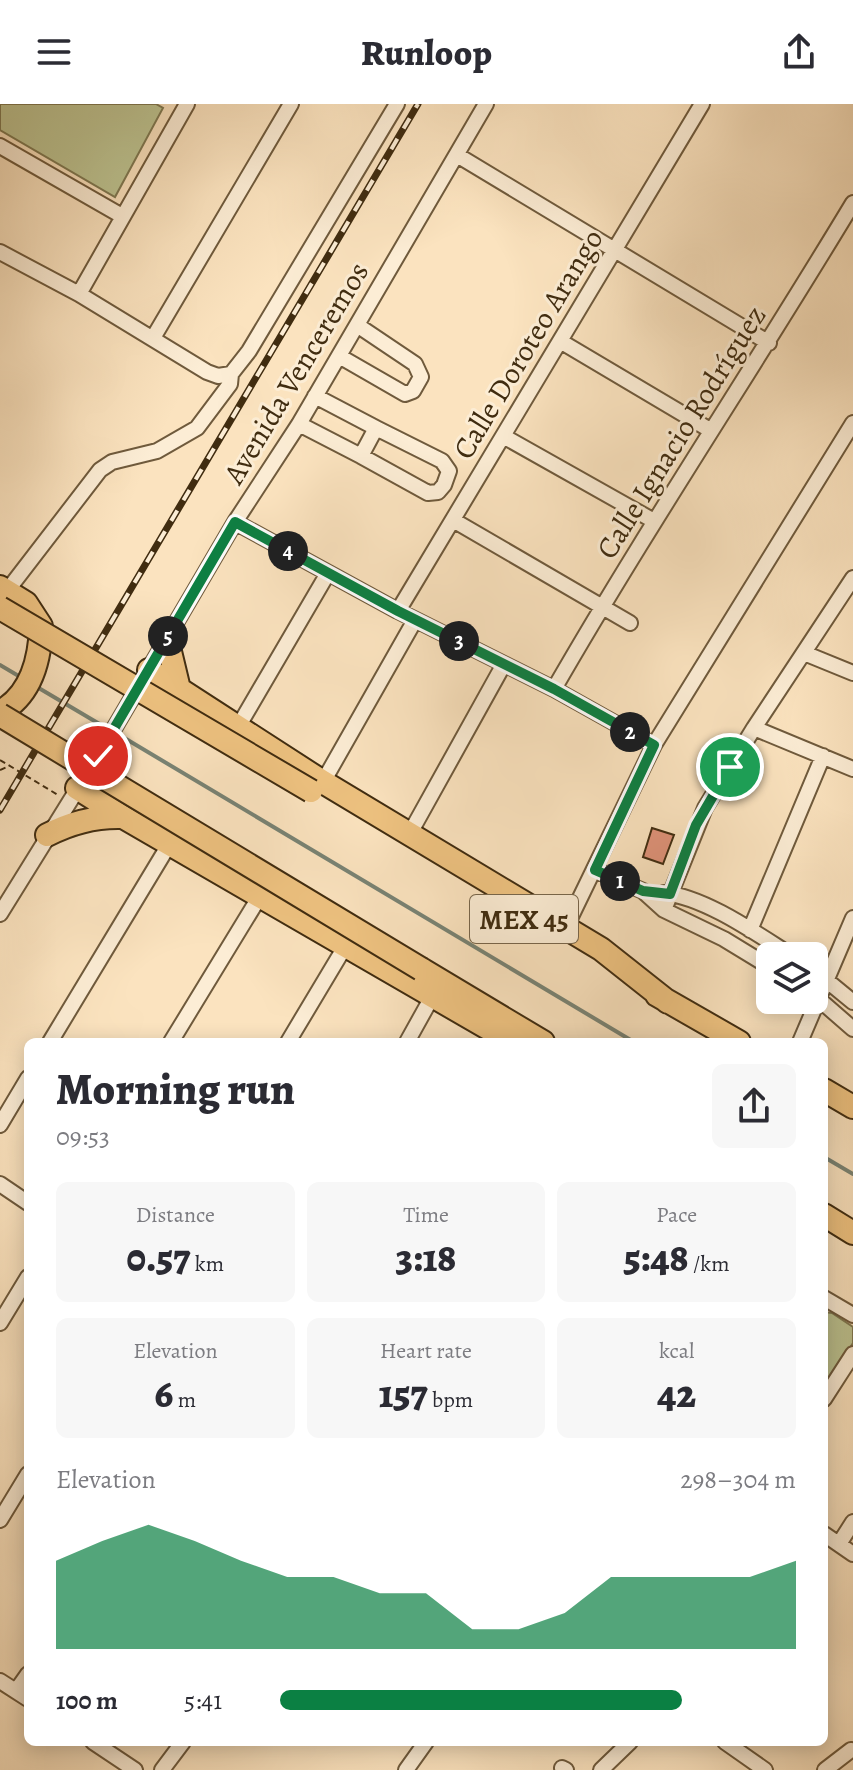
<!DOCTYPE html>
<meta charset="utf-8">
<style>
body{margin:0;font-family:Alegreya,serif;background:#f7f7f7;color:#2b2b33;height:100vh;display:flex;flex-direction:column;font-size:30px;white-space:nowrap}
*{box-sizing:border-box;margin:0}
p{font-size:26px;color:#7c7c81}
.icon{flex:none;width:44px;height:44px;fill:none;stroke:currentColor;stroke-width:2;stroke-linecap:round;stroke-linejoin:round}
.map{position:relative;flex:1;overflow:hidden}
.side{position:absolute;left:24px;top:934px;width:804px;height:708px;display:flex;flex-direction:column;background:#fff;border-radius:12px;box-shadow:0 4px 20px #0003}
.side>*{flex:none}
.tools{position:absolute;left:756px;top:838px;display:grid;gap:16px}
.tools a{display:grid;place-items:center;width:72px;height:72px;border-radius:12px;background:#fff;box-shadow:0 4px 20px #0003;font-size:40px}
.pin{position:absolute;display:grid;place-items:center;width:68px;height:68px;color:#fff;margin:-34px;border:4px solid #fff;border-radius:50%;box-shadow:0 2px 8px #0007}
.km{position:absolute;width:40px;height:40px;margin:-20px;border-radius:50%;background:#222;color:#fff;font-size:22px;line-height:40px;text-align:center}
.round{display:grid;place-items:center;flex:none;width:84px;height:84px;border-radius:12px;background:#f7f7f7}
.overview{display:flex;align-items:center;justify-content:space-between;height:136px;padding:0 32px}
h1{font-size:44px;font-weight:800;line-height:60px}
.metrics{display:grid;grid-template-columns:repeat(3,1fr);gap:12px;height:136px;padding:8px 32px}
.metrics div{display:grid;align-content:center;border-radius:12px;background:#f7f7f7;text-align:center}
.metrics b{font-size:40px;font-weight:800}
.metrics small{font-size:22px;font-weight:400}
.metrics p{font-size:22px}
.chart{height:224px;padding:16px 32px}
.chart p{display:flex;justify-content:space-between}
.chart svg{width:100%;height:144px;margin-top:8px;fill:#0b8043;opacity:.7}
ul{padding:0 32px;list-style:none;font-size:26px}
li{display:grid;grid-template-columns:128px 96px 1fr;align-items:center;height:60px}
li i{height:20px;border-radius:10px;background:#0b8043}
header{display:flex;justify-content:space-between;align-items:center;height:104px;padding:0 32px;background:#fff;font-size:36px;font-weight:800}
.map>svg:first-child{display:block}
.green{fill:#bdc492;stroke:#7e7851;stroke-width:2}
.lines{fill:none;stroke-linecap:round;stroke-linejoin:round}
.stream{stroke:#798374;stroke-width:4}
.building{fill:#e0937a;stroke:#402c10;stroke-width:2}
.minor-casing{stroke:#6f5a3c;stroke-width:18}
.highway-casing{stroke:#402c10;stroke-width:26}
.path{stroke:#402c10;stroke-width:2;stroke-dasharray:6 4;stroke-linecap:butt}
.minor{stroke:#fcedd5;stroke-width:14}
.highway{stroke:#eec280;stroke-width:22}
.rail-casing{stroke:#402c10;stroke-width:7}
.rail{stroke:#fcedd5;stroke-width:4;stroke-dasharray:12;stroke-linecap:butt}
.highway-bridge-casing{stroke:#402c10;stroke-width:26;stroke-linecap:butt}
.highway-bridge{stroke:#eec280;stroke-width:22}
.route-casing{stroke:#fff;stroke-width:16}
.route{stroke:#0b8043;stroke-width:10}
.labels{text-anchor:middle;stroke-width:6;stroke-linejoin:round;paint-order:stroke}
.shield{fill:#fcedd5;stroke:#78664b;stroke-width:2}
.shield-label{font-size:28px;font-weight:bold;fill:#402c10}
.street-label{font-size:30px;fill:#402c10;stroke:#fcedd5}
</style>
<header><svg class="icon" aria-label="menu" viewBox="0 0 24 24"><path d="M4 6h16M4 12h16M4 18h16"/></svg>Runloop<svg class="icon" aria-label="share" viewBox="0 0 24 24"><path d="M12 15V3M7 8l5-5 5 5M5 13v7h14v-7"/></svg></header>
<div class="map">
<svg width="853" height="1666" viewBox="0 0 853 1666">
<rect width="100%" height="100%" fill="#fbe3bf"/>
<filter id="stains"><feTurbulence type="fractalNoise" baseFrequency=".0025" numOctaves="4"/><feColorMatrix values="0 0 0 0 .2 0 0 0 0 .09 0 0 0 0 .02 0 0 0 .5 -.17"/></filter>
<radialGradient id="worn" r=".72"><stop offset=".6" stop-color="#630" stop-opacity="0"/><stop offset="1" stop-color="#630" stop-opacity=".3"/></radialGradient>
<path class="green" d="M0 0H156L163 4 115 93 0 26Z
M824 1208 832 1209 853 1223V1239L824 1284Z"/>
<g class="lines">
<path class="stream" d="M0 561 22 574
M37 583 108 625
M116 629 634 938
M824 1053 853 1070"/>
</g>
<path class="building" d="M652 724 674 731 663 760 643 753Z"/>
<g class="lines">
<defs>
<path id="minor" d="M0 42 122 112
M457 51 769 239
M0 148 79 190 207 268 218 272 231 270
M79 190 187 0
M153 234 291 0
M560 237 710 326
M339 252 405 290 413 287 421 273 415 260 357 221
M231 270 249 247 397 0
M299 320 361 352 376 324 315 292
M503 332 654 417
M361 352 428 389 438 388 444 381 449 367 442 357 376 324
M453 416 630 519
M235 418 398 507 554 585 654 641
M7 487 100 366 112 358 157 347 197 324 230 280 231 270
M398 507 702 0
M804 549 853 569
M554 585C649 420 755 262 853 99
M238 623 328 469
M754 624 853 665
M323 678 415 516
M409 731 504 560
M595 766 643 787 664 806 724 835 770 863
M664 789C705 793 757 830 792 852
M664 806 705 704 754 624 853 474
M0 810 98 652 235 418 299 320 486 0
M566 823 654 641 853 319
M750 826 823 652
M814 866 853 898
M814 891 853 925
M50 938 170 739
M171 938 260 792
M288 938 346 841
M407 938 432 893
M800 938 853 814
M0 1021 28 974
M0 1080 28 1099
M824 1194 853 1211
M0 1219 28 1173
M824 1295 853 1250
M0 1416 28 1370
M824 1430 853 1450
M839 1440 853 1418
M0 1577 28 1595
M16 1587 28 1570
M93 1638 135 1666
M725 1638 765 1666
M562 1664 566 1666
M162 1666 183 1638
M406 1666 426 1638
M601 1666 630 1638
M825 1666 851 1646"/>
<path id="highway" d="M0 483 26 499 41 522C40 556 31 591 0 608
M167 535 179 585 323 678 601 845 668 898
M149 566 179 585
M77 684 123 713
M47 731C72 718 95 712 123 713L512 938
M421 865 543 938
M657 891 739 938
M824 986 853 1003
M824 1111 853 1129"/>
</defs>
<use href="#minor" class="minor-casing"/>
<use href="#highway" class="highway-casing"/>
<path class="path" d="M0 656 58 691
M0 666 9 662"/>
<use href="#minor" class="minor"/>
<use href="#highway" class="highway"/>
<defs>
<path id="rail" d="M0 706 418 0"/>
</defs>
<use href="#rail" class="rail-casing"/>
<use href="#rail" class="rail"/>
<defs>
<path id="highway-bridge" d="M0 504 311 687
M0 611 421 865"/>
</defs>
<use href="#highway-bridge" class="highway-bridge-casing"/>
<use href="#highway-bridge" class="highway-bridge"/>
</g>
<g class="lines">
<defs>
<path id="route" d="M98 652 235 418 398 507 554 585 654 641 595 766 643 787 670 790 696 721 730 663"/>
</defs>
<use href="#route" class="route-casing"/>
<use href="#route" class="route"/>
</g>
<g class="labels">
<rect class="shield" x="470" y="791" width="108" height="48" rx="6"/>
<g class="shield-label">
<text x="524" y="825">MEX 45</text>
</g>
<g class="street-label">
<text transform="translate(528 240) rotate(-59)" y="10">Calle Doroteo Arango</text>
<text transform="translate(296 269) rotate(-59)" y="10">Avenida Venceremos</text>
<text transform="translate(681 328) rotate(-58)" y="10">Calle Ignacio Rodríguez</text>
</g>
</g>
<rect width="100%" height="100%" filter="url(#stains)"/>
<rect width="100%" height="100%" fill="url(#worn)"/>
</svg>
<div class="tools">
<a><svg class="icon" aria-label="layers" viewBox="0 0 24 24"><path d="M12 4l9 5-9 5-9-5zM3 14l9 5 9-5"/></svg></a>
</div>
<div class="pin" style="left:730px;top:663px;background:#1e9e55"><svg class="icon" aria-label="arrive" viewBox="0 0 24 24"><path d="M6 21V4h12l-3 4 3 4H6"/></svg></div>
<div class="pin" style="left:98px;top:652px;background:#d93025"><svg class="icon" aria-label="check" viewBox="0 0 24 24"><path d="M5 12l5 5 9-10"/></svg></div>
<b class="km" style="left:620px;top:777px">1</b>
<b class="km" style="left:630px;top:628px">2</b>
<b class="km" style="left:459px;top:537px">3</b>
<b class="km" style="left:288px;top:447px">4</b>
<b class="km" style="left:168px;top:532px">5</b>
<section class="side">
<div class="overview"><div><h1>Morning run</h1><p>09:53</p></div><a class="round"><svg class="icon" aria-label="share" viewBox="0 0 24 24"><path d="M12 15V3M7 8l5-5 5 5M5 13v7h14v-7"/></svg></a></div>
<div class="metrics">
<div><p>Distance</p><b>0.57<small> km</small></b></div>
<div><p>Time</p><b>3:18</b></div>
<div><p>Pace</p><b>5:48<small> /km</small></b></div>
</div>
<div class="metrics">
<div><p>Elevation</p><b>6<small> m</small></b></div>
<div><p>Heart rate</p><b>157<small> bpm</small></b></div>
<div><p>kcal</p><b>42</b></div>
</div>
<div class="chart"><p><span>Elevation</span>298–304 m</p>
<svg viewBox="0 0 160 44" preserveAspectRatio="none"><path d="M0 44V17L10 11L20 6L30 11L40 17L50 22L60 22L70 27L80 27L90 38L100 38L110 33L120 22L130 22L140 22L150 22L160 17V44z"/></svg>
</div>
<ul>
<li><b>100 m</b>5:41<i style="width:78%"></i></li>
</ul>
</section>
</div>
